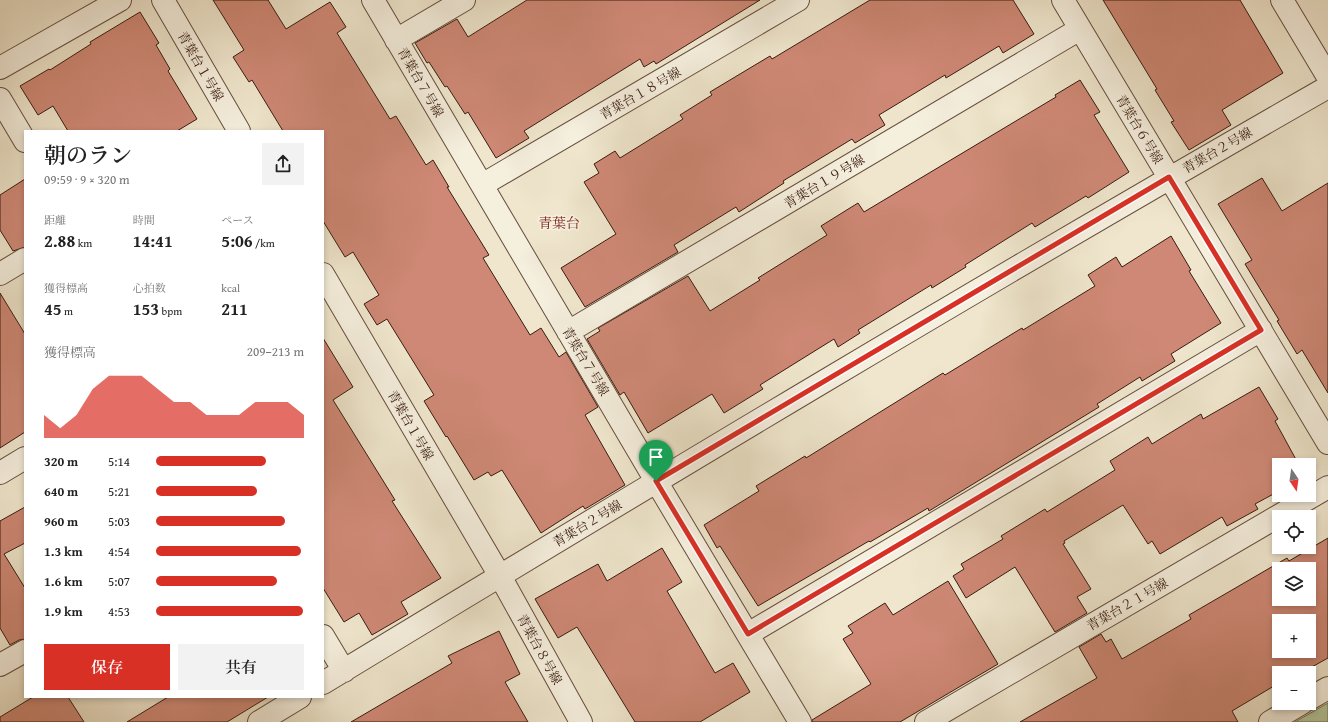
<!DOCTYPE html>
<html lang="ja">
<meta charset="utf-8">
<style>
body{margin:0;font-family:"Gentium Book Plus","Noto Serif JP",serif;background:#f2f2f2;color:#222;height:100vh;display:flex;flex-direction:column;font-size:15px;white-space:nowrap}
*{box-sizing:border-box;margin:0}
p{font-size:13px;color:#767676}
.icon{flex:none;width:22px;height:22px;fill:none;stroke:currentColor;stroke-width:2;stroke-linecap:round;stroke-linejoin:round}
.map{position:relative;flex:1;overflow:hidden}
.drawer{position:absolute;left:24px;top:130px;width:300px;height:568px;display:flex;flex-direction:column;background:#fff;border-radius:0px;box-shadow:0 2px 6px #0003}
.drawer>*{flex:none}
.needle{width:26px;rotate:167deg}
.tools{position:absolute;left:1272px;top:458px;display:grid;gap:8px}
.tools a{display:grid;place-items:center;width:44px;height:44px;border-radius:0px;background:#fff;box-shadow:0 2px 6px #0003;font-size:20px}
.pin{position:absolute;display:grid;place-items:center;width:34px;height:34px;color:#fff;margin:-41px -17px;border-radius:50% 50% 50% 0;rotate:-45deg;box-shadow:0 0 4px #0007}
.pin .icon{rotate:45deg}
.round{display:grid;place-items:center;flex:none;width:42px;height:42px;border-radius:0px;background:#f2f2f2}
.head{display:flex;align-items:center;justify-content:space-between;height:68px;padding:0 20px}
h1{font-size:22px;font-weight:600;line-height:30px}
.stats{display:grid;grid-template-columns:repeat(3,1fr);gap:6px;height:68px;padding:4px 20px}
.stats div{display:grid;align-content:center}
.stats b{font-size:17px;font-weight:600}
.stats small{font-size:11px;font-weight:400}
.stats p{font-size:11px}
.chart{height:112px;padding:8px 20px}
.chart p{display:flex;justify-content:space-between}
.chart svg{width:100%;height:72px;margin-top:4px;fill:#d93025;opacity:.7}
.primary-button{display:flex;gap:8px;margin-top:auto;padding:8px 20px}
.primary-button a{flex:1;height:46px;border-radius:0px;background:#d93025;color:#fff;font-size:16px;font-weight:600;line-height:46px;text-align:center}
.primary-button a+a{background:#f2f2f2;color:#222}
ul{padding:0 20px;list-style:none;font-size:13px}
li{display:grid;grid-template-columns:64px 48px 1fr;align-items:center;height:30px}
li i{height:10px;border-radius:5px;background:#d93025}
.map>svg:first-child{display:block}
.green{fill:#b5c69b;stroke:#777155}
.building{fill:#ce8875;stroke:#391c0f;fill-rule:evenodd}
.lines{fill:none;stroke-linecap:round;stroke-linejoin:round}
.minor-casing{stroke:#664e3e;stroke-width:24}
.minor{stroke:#f5efde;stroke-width:22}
.route-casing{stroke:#fff;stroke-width:8}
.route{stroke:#d93025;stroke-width:5}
.labels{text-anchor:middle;stroke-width:3.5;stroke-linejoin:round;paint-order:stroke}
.street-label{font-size:13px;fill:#391c0f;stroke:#f5efde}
.neighbourhood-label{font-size:14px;fill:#7a1f14;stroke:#f5efde}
</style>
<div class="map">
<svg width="1328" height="722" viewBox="0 0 1328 722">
<rect width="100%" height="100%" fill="#efe6cd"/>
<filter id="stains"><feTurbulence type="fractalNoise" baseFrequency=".005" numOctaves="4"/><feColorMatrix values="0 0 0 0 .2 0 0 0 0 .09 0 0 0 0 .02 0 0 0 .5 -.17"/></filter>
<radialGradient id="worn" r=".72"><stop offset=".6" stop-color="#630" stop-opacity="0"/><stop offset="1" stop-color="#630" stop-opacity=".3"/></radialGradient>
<path class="green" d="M1328 703V722H1295Z"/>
<path class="building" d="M213 0H268L286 29 330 2 346 27 337 33 390 119 396 116 426 165 433 160 449 187H447L489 255 483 258 530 335 541 328 559 357 566 352 598 407 585 415 625 485 585 509 583 506 541 533 502 470 491 476 488 472 474 480 447 436 446 437 424 401 434 395 387 319 377 325 364 304 379 295 353 252 345 257 323 221V131H283L252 80 249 82 233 57 244 50Z
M527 0H760L656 64 654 61 644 67 640 59 524 131 529 138 496 158 468 112 465 114 447 86 445 87 429 62 427 63 415 43 457 19 468 37Z
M870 0H1013L1034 34 1003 53 999 46 946 78 945 75 879 115 885 125 855 143 852 139 783 181 784 183 739 212 736 207 674 245 678 252 585 307 561 268 616 234 584 182 599 173 594 164 615 151 620 158 683 119 680 115 712 95 710 92 770 56 772 59Z
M1103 0H1240L1283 73 1222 110 1231 125 1189 150 1171 122 1174 121 1155 90 1157 89Z
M140 12 159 43 156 45 170 69 168 71 197 119 177 131H68L53 106 38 115 20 86 49 69 50 70 91 44 90 42Z
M1080 80 1100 112 1094 115 1129 172 1088 198 1086 196 1035 227 1032 223 965 265 966 267 932 288 931 285 858 330 860 333 838 347 834 339 760 385 763 389 724 413 712 394 648 433 624 392 620 395 587 339 600 331 598 328 688 276 710 311 760 280 758 278 827 235 821 226 858 203 864 212 1056 97 1055 95Z
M1262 178 1282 211 1328 183V393L1302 350 1297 354 1277 321 1279 320 1245 264 1252 260 1218 204Z
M25 179V247L13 251 0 230V195Z
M1171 236 1191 270 1189 271 1221 323 1171 354 1175 361 1142 381 1140 377 1097 404 1099 407 929 511 928 508 870 542 869 541 758 606 720 546 717 548 704 525 759 491 756 486 805 456 806 458 943 373 945 375 1022 328 1023 330 1095 286 1088 275 1116 257 1122 267Z
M0 293 25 334V432L0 448Z
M323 338 353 387 333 400 395 500 392 501 441 578 401 602 408 614 372 635 359 613 344 622 323 588Z
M1259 387 1278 419 1275 421 1299 465H1279V491L1255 504 1258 509 1227 526 1222 517 1160 554 1152 541 1148 544 1123 505 1064 541 1065 543 1063 544 1091 589 1077 597 1087 613 1055 632 1015 567 966 598 953 576 964 569 961 564 1003 539 1001 536 1045 509 1047 512 1115 470 1110 461 1148 437 1152 444 1201 414 1203 419Z
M25 507V543L4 554 25 588V639L19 640 10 645 0 628V521Z
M1328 538V658L1301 673H1279V683L1232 711 1238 722H1020L1097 678 1079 647 1101 634 1106 642 1111 639 1122 659 1191 619 1189 615 1287 558 1289 561ZM1279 569H1309V599H1279ZM1279 621H1309V651H1279Z
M662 548 682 582 667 591 715 673 733 663 750 692 700 722H635L577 627 558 638 535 599 598 564 607 581Z
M948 581 998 664 900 722H812V720L871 684 843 639 853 633 848 626 885 603 893 615Z
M499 631 520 674 505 682 528 722H351L452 663 448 656Z
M33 697H68L84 722H0V717Z
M168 697H268L227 722H127Z"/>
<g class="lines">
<defs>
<path id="minor" d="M163 0 239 131
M373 0 656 481 800 722
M1063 0 1328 443
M1282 0 1328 77
M396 40 464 0
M0 68 120 0
M0 99 25 141
M482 185 798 0
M0 274 25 259
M323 274 500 576 581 722
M568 332 1080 29
M0 473 25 458
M748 634 1261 330
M323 636 344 671
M0 665 25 651
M323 683C656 481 990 280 1328 87
M1309 699 1328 688
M259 722 300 697
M926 722 1328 487
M1270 722 1302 703"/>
</defs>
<use href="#minor" class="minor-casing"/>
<use href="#minor" class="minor"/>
</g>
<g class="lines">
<defs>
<path id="route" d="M1169 177 1261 330 748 634 656 481Z"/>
</defs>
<use href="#route" class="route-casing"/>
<use href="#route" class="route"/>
</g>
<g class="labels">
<g class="street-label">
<text transform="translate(201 66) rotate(60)" y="5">青葉台１号線</text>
<text transform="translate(421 82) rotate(60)" y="5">青葉台７号線</text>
<text transform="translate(640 93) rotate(-30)" y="5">青葉台１８号線</text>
<text transform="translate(1140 129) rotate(59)" y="5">青葉台６号線</text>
<text transform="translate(1217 150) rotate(-30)" y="5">青葉台２号線</text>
<text transform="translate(824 181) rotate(-31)" y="5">青葉台１９号線</text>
<text transform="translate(586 361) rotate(59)" y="5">青葉台７号線</text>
<text transform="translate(411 425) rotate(60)" y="5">青葉台１号線</text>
<text transform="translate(587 523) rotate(-31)" y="5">青葉台２号線</text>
<text transform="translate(1127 604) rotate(-30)" y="5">青葉台２１号線</text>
<text transform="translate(540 649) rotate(61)" y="5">青葉台８号線</text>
</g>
<g class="neighbourhood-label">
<text x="559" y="228">青葉台</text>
</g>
</g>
<rect width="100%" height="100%" filter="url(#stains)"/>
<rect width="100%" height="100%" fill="url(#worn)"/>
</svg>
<div class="tools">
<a><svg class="needle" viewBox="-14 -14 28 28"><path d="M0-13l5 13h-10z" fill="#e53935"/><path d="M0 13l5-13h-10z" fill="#767676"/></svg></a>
<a><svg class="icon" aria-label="locate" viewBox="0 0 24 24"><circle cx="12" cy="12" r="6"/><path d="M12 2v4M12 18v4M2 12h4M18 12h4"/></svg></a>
<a><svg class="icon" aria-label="layers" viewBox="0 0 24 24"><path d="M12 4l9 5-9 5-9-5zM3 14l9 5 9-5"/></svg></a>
<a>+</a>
<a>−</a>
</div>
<div class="pin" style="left:656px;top:481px;background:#1e9e55"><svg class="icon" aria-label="arrive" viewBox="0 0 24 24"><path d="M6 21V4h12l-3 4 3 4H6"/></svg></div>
<section class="drawer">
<div class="head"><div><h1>朝のラン</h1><p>09:59 · 9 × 320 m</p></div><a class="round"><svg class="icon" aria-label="share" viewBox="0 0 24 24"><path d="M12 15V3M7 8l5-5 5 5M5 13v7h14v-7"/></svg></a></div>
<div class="stats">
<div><p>距離</p><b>2.88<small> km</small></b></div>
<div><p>時間</p><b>14:41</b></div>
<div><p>ペース</p><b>5:06<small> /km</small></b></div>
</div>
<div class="stats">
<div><p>獲得標高</p><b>45<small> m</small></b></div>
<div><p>心拍数</p><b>153<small> bpm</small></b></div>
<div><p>kcal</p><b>211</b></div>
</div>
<div class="chart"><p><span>獲得標高</span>209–213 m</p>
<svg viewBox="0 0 160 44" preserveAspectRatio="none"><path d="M0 44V30L10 38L20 30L30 14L40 6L50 6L60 6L70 14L80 22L90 22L100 30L110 30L120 30L130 22L140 22L150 22L160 30V44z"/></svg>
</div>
<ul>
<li><b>320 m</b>5:14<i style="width:74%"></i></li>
<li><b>640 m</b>5:21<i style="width:68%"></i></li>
<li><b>960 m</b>5:03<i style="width:87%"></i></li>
<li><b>1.3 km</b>4:54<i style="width:98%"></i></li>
<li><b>1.6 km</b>5:07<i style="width:82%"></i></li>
<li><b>1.9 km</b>4:53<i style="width:99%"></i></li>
</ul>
<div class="primary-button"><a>保存</a><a>共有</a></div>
</section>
</div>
